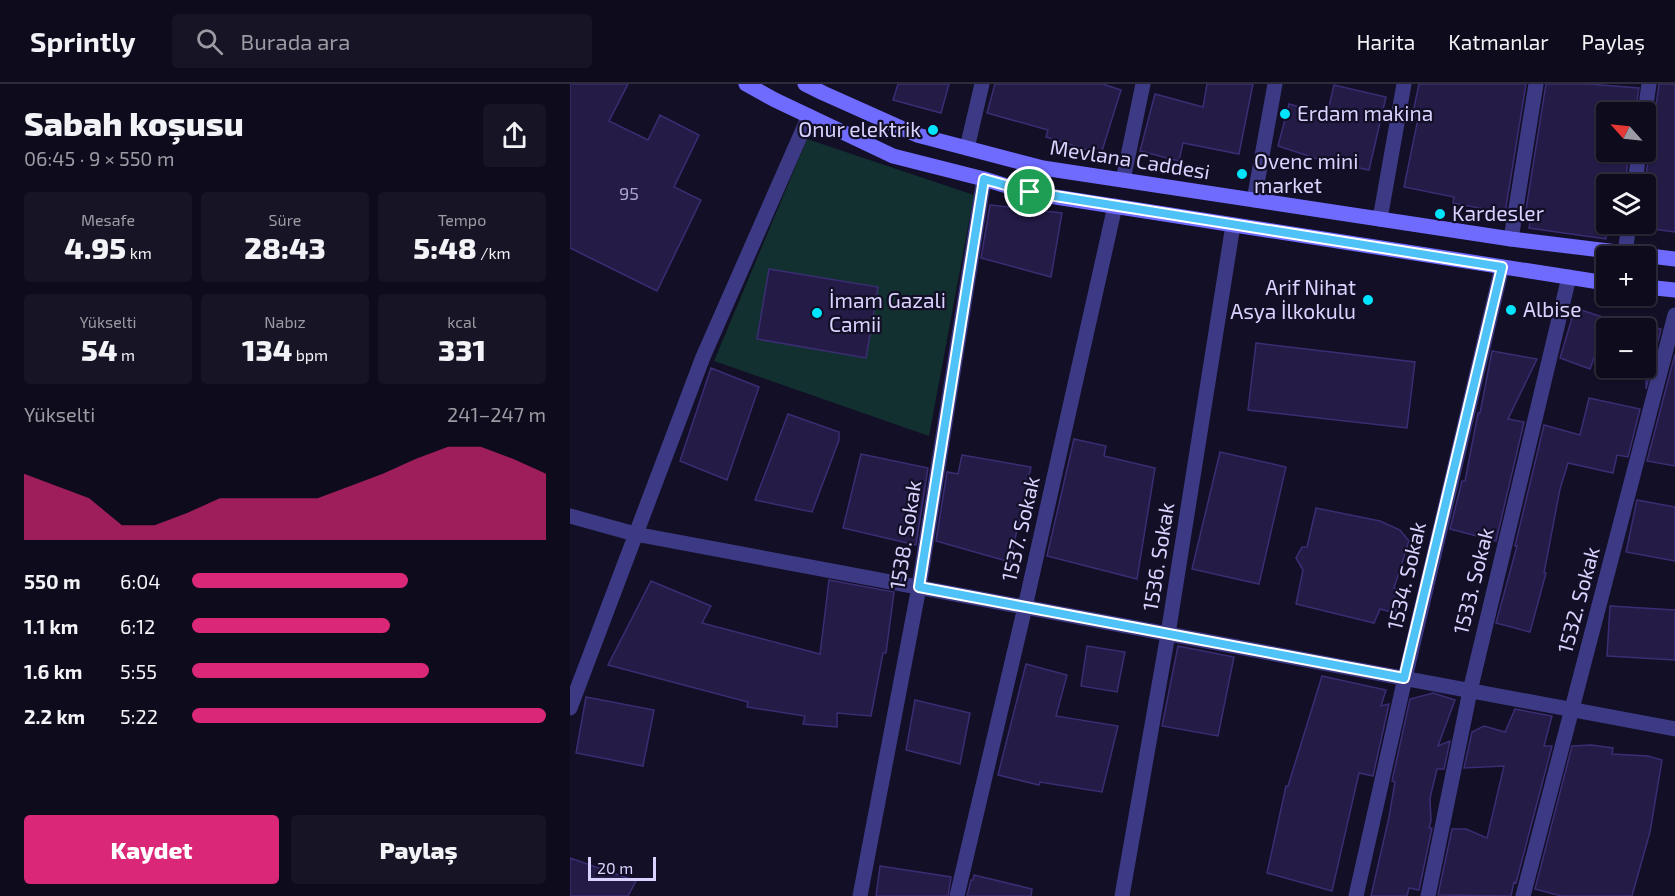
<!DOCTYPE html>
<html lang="tr">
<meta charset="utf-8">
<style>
body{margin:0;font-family:"Exo 2",sans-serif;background:#171425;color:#f1f3f6;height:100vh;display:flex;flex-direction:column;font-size:22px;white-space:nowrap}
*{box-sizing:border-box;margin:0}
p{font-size:20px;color:#9b9ba3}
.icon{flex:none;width:33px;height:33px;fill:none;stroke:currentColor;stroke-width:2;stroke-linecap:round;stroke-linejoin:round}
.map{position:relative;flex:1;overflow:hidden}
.sheet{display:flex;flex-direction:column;background:#0e0b1c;width:570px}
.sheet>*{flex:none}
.needle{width:39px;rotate:297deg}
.buttons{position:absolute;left:1026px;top:18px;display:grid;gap:12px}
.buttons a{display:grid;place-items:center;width:60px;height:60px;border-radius:6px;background:#0e0b1c;box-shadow:0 2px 4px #0004,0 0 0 2px #2e2b3b;font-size:30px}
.scale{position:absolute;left:18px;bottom:15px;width:68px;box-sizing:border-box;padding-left:6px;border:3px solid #d9d4ff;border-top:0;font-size:16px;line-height:21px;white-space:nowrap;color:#d9d4ff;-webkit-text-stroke:4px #130f26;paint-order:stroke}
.pin{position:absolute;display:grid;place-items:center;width:51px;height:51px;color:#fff;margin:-26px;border:3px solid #fff;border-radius:50%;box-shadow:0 2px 6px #0007}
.round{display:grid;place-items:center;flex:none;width:63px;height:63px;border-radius:6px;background:#171425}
.head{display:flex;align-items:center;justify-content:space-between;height:102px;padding:0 24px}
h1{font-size:33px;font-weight:800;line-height:45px}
.stats{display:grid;grid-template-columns:repeat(3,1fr);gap:9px;height:102px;padding:6px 24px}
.stats div{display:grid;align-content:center;border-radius:6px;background:#171425;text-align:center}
.stats b{font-size:30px;font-weight:800}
.stats small{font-size:16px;font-weight:400}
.stats p{font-size:16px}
.chart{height:168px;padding:12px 24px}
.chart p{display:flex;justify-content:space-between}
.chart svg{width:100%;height:108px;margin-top:6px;fill:#db2777;opacity:.7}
.primary-button{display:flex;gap:12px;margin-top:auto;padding:12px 24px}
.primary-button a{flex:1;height:69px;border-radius:6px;background:#db2777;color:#fff;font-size:24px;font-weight:800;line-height:69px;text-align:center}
.primary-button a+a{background:#171425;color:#f1f3f6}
ul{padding:0 24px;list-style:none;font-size:20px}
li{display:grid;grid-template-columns:96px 72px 1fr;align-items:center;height:45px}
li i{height:15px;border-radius:8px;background:#db2777}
header{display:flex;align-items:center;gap:36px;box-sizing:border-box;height:84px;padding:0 30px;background:#0e0b1c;border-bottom:2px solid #2e2b3b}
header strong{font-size:28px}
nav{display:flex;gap:33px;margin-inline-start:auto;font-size:21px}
.search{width:420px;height:54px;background:#171425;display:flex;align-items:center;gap:15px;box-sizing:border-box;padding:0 21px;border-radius:6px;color:#9b9ba3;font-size:22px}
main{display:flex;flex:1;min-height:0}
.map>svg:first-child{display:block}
.green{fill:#12302f}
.building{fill:#241b47;stroke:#3b2d73;stroke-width:1.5}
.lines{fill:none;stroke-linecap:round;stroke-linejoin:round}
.minor{stroke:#3d3a85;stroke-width:15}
.secondary{stroke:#6f6bff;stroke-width:15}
.route-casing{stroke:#fff;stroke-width:12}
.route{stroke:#4fc3f7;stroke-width:8}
.poi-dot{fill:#00e5ff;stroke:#130f26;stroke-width:2}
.labels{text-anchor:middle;stroke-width:4.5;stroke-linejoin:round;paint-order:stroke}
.number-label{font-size:18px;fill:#aca6d1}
.poi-label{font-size:21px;fill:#d9d4ff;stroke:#130f26;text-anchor:start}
.street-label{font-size:21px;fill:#d9d4ff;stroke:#130f26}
</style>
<header>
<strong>Sprintly</strong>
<div class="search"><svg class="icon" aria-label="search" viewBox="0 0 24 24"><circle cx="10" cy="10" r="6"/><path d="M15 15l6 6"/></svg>Burada ara</div>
<nav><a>Harita</a><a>Katmanlar</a><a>Paylaş</a></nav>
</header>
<main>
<section class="sheet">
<div class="head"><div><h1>Sabah koşusu</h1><p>06:45 · 9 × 550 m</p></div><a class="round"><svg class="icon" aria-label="share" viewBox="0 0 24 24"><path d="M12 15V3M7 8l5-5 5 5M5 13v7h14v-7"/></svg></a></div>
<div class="stats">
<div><p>Mesafe</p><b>4.95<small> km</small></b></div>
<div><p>Süre</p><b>28:43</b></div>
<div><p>Tempo</p><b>5:48<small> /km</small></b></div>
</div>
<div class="stats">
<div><p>Yükselti</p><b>54<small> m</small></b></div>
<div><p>Nabız</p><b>134<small> bpm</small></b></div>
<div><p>kcal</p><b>331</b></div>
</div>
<div class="chart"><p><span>Yükselti</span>241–247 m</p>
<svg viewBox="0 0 160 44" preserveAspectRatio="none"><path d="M0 44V17L10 22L20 27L30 38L40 38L50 33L60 27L70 27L80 27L90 27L100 22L110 17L120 11L130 6L140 6L150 11L160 17V44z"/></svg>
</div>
<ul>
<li><b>550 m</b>6:04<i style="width:61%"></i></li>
<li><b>1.1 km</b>6:12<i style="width:56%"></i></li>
<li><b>1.6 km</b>5:55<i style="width:67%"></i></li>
<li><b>2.2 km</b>5:22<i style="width:100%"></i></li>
</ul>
<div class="primary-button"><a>Kaydet</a><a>Paylaş</a></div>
</section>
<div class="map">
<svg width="1105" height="812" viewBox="0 0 1105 812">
<rect width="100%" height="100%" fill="#130f26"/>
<path class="green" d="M237 55 404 111 359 352 144 277Z"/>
<path class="building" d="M0 0H58L39 37 78 56 90 31 129 51 104 103 131 116 87 207 0 164Z
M328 0H379L371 29 323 16Z
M425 0H533L551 6 531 70 476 53 478 46 417 29Z
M637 0H683L669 70 613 59 609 77 570 67 585 10 633 23Z
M849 0H956L935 129 883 119 884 113 834 103 848 35 842 33Z
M976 0H1019L1069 4 1065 28H1036V68H1059L1055 100H1036V155L959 144 961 133 955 132Z
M1089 0H1105V148L1076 144 1075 100 1079 69 1077 63 1081 35 1085 29Z
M764 1 816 13 799 86 748 75 708 62 719 20 757 31Z
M420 121 492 129 481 193 411 174Z
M199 185 308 203 296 274 187 255Z
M1005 224 1036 234V268L1027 266 1020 285 990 274Z
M1076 241 1091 245 1076 305Z
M686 259 845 278 837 344 678 326Z
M922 267 967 275 938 335 954 338 926 457 880 445 892 397H895L908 329H910Z
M1105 270V382L1077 377Z
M141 284 189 303 157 396 110 377Z
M1019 314 1070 325 1058 373 1047 371 1043 389 998 379 990 405 974 489H976L960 548 926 539 947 462H945L974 341 1010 351Z
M218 330 269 348V356L242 428 185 416Z
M504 355 536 362 534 372 585 384 567 495 477 472Z
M650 368 716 383 689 500 622 485Z
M291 370 358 384 346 461 273 444Z
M392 371 461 383 440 478 366 457 377 388 388 390Z
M1067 416 1105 423V477L1056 468Z
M746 424 810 437 830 446 839 457 824 504 831 507 825 529 810 525 804 539 726 520 733 486 726 474 732 463H737Z
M259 496 324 508 316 569H313L301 632 267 629V643L233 640 235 632 177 623 178 618 38 581 81 497 141 522 132 539 250 570Z
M1040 522 1105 526V576L1037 572Z
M517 562 555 568 547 608 511 602Z
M608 562 664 573 648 652 592 642Z
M456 580 497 591 486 632 548 642 532 708 470 698 469 701 428 691Z
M752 592 816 606 811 622 819 620 803 692 789 689 762 807 697 789 716 702H718Z
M863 609 885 616 868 662 880 657 874 685H867L860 714 861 737 859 744H862L849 806 839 804 837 812H801L819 733 825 698 822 697 840 615Z
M16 613 84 626 73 682 6 669Z
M345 616 400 629 390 680 336 666Z
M945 625 982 632 974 662H982L946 799 944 798 941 812 868 811 882 745H896L917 754 934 682 894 684 902 648 914 642 935 648Z
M1021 661 1043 664 1042 670 1078 672 1092 676 1080 748 1062 812H991L965 805 1002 662Z
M0 774 66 797 58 812H0Z
M310 782 381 793 378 812H306Z
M404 791 462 805 461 812H397L401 796H403Z"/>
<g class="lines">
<path class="minor" d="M1075 28 1079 0
M397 64 412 0
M553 96 573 0
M1065 100 1069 68
M684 116 705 0
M810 135 834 0
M941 155 966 0
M1055 169 1059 140
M0 432 65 450 1105 645
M0 624 133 273 239 32
M290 812 349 503 414 95
M387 812 455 523 545 122
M552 812 598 550 663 141
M786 812 835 594 932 183
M858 812 900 607 999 193
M953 812 1105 231"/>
<path class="secondary" d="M176 0 205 16 323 72 414 95 460 109 1036 199
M235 0 253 9 347 51 473 84 941 155 1105 175
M1076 203 1105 206"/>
</g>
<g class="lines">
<defs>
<path id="route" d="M414 95 460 108 932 183 834 594 349 503Z"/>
</defs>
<use href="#route" class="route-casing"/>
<use href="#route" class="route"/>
</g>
<g class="poi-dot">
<circle cx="715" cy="30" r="6"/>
<circle cx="363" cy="46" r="6"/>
<circle cx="672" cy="90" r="6"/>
<circle cx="870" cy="130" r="6"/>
<circle cx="798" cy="216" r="6"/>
<circle cx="941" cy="226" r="6"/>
<circle cx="247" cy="229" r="6"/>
</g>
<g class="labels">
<g class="number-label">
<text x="59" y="116">95</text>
</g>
<g class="poi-label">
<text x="727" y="37">Erdam makina</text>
<text x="351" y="53" text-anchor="end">Onur elektrik</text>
<text x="684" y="85">Ovenc mini<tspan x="684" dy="24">market</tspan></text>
<text x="882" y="137">Kardesler</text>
<text x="786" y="211" text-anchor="end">Arif Nihat<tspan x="786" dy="24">Asya İlkokulu</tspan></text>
<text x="259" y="224">İmam Gazali<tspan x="259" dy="24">Camii</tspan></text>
<text x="953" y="233">Albise</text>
</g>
<g class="street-label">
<text transform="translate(560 76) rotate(9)" y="7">Mevlana Caddesi</text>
<text transform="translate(451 445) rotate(-77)" y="7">1537. Sokak</text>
<text transform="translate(336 451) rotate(-81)" y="7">1538. Sokak</text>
<text transform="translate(589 473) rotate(-81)" y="7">1536. Sokak</text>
<text transform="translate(837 492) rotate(-77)" y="7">1534. Sokak</text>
<text transform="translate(904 497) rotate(-76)" y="7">1533. Sokak</text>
<text transform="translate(1009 516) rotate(-75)" y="7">1532. Sokak</text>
</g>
</g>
</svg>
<div class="buttons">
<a><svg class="needle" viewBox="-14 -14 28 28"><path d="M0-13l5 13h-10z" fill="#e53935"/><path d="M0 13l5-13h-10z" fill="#9b9ba3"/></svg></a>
<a><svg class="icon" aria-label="layers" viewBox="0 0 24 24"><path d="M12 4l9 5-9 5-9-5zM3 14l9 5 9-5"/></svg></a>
<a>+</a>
<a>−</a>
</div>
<div class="scale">20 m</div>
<div class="pin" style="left:460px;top:108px;background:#1e9e55"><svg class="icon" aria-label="arrive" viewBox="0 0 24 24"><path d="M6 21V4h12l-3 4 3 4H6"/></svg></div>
</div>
</main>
